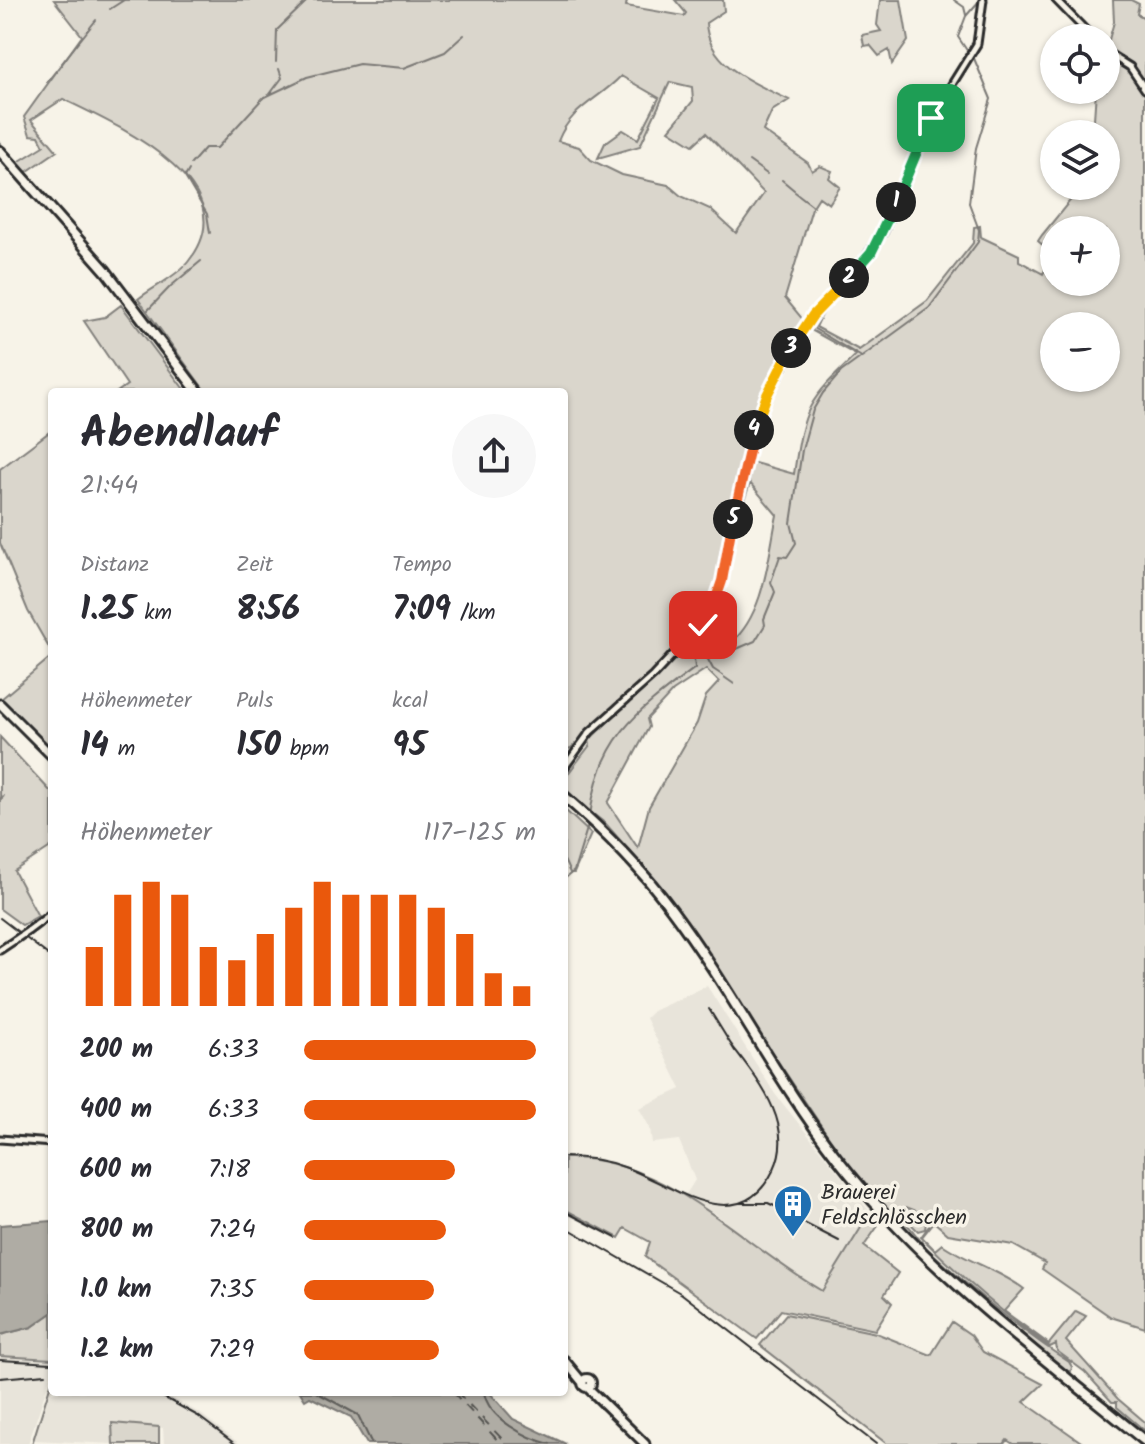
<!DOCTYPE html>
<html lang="de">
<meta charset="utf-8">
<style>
body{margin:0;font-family:Kalam,sans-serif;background:#f7f7f7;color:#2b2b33;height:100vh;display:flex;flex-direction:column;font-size:30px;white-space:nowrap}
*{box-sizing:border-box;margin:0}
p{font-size:26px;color:#7c7c81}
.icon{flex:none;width:44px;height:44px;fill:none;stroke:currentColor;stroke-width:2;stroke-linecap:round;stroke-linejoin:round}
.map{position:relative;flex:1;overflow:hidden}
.side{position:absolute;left:48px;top:388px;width:520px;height:1008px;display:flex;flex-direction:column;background:#fff;border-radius:8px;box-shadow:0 2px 6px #0004}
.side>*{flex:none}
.buttons{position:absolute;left:1040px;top:24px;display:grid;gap:16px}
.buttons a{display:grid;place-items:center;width:80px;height:80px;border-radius:50%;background:#fff;box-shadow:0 2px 6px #0004;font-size:40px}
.pin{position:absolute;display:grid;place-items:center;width:68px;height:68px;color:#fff;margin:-34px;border-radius:16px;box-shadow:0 4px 12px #0006}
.km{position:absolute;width:40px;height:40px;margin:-20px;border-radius:50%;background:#222;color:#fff;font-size:22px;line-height:40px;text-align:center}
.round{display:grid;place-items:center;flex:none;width:84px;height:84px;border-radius:42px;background:#f7f7f7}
.headline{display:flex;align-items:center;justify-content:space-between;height:136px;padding:0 32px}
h1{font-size:44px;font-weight:700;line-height:60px}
.metrics{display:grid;grid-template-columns:repeat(3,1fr);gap:12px;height:136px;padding:8px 32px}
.metrics div{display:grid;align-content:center}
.metrics b{font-size:34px;font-weight:700}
.metrics small{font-size:22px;font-weight:400}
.metrics p{font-size:22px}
.chart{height:224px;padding:16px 32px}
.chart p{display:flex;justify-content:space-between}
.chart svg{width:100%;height:144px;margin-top:8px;stroke:#ea580c;stroke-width:6}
ul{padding:0 32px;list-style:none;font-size:26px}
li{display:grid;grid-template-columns:128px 96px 1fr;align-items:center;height:60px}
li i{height:20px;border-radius:10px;background:#ea580c}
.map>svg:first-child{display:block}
.built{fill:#e8e4da}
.green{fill:#dad6cc;stroke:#82807c;stroke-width:2;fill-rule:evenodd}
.water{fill:#afaca4;stroke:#7a7874;stroke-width:2}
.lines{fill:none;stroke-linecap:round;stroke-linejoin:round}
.shore{stroke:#605f5b;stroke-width:2}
.stream{stroke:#7a7874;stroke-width:2}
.ferry{stroke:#53524f;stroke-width:2;stroke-dasharray:10 8;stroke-linecap:butt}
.tertiary-casing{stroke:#2b2b2b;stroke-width:11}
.secondary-casing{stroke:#2b2b2b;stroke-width:11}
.primary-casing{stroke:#2b2b2b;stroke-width:13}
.motorway-casing{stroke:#2b2b2b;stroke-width:14}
.tertiary{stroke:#f7f3e8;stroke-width:5}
.secondary{stroke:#f7f3e8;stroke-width:5}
.primary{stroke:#f7f3e8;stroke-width:7}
.motorway{stroke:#f7f3e8;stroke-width:8}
.rail{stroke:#2b2b2b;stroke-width:2}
.tertiary-bridge-casing{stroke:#2b2b2b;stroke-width:11;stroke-linecap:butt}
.tertiary-bridge{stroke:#f7f3e8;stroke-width:5}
.split-1-casing{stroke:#fff;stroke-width:16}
.split-2-casing{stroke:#fff;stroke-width:16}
.split-3-casing{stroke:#fff;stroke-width:16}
.split-4-casing{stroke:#fff;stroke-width:16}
.split-5-casing{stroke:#fff;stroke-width:16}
.split-6-casing{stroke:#fff;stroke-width:16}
.split-7-casing{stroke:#fff;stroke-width:16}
.split-1{stroke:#22a559;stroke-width:10}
.split-2{stroke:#22a559;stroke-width:10}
.split-3{stroke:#f5b400;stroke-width:10}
.split-4{stroke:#f5b400;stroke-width:10}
.split-5{stroke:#f0652b;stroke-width:10}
.split-6{stroke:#f0652b;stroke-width:10}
.split-7{stroke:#22a559;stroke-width:10}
.labels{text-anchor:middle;stroke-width:7;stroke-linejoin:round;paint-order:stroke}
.poi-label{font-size:22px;fill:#2b2b2b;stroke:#f7f3e8;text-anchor:start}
</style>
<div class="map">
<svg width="1145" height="1444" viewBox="0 0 1145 1444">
<rect width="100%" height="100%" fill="#f7f3e8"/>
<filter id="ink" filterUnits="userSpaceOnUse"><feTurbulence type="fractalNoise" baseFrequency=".0125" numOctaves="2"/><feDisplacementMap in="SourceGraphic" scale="16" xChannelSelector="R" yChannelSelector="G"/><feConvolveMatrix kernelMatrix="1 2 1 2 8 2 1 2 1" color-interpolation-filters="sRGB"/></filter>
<g filter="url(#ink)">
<path class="built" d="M707 986 775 1094 870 1212 822 1291 771 1260 716 1214 685 1196 695 1180 679 1140 652 1143 650 1128 639 1108 681 1089 646 1018 653 1011Z
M0 1356 52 1359V1372L28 1444H0Z
M52 1385V1392H161L201 1414 240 1444H164L163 1428 112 1423 113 1444 34 1440Z"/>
<path class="green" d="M54 0H627L626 6 684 16 686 13 675 0H723L724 11 706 23C708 67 757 84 789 100L772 111 763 131 808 163 812 171 820 166 832 171 829 178 840 187 829 204 819 197 812 208 785 298 805 322 775 374 751 431 713 604 691 636 571 748 564 750V392H206L138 299C153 287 176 277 188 262 251 185 117 125 63 99L31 120 57 151 25 173 0 147V143L18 162 44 146 39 136 30 135 24 117 82 36ZM621 76 659 98 638 139 623 130 605 143 598 158 640 146 670 82 692 87 693 101 669 130 693 145 706 133 764 193 736 233 710 209 681 196 668 185 622 175 591 160 579 147 558 141C572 106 596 102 621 76Z
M880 0H901L908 41 892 64 889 50 879 56 870 45 864 46 862 35 881 31 877 25Z
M1113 0H1131L1139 4 1137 14 1145 18V86L1130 65 1106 50 1114 22Z
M1106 54 1130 69 1145 92V1328L1111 1317 1042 1269 1045 1263 1013 1245 948 1234 934 1222 922 1237 935 1250 942 1244C968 1262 999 1270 1024 1289L1004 1311 1049 1344 1076 1311 1086 1316 1066 1341 1118 1399 1145 1422V1431L1117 1407V1402H1112L1085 1372 1057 1351 1056 1344 1050 1347C1003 1314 961 1277 921 1237L929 1226V1216L906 1207 927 1217 925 1229 918 1231 900 1213 884 1208 851 1170 657 882 606 824 564 791V779L590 745 589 740 715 619 711 629 731 643C765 613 768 558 777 515L750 483 741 510 751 462 794 474C804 406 807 402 856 355L809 329 824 310 816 327 859 350 927 301 973 243 974 227 980 226 981 237 1019 255V261L1043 274 1053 254 1038 241 1042 235 1081 187 1106 186V134H1093L1096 90H1106ZM1054 230H1106V282H1054ZM1054 326H1106V378H1054ZM706 669 719 682 706 696 697 723 649 807 638 848 608 803 649 727 647 719 673 691Z
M121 305 186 392H117L127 385 84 321 105 317Z
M52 430V653L28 611 0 543V469Z
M51 657 52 660V751L1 699Z
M0 737 52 793V846L14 871 38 916 22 925 0 909V800L4 796 0 798Z
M564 809 591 834 574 873H570L564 860Z
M564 1158C663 1154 743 1246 822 1291L867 1218 878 1226 864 1246 898 1273 884 1295 892 1303 875 1330 781 1310 757 1339 645 1257 650 1242 625 1228 619 1238 564 1209Z
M889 1213C906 1216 916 1238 929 1250 973 1291 1018 1329 1069 1362L1072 1367 1070 1375 946 1267Z
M52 1313V1359L0 1356V1335L32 1327Z
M786 1314 876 1333 931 1355 952 1322 971 1335 983 1352 1043 1384 1024 1402 1084 1444H1013L1007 1440 1004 1444H887L760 1345Z
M112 1423 159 1427V1444H113Z"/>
<path class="water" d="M52 1221V1313L32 1327 0 1335V1225Z
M300 1392H489L513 1419 566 1444H367L351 1417 310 1397 305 1400Z"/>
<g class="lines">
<path class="shore" d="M316 1392 358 1415 372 1444
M484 1392C488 1419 527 1438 550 1444"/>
<path class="stream" d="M954 0 964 7 966 15
M110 9 124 0
M968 52 958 37 966 16 980 0
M276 62 277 30 308 0
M47 82 96 20
M270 94 282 78 279 69
M749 161 767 174
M191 164 205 148H217L263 98 307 77 359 64 404 68 445 52 464 35
M189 170 185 177 207 214 210 233
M782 180 794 190
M795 192 812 205
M171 286 201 261
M148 310 170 287
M824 312 813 328 860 356
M704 652 713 669 722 675
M724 677 734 684
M590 816C599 739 635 713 695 668L694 659C707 648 716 649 732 651L755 641 765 625 764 619 775 592 771 582 780 556 787 557 796 543 791 523 802 450 813 410 823 393 841 372 929 308 978 242 979 230 969 203 976 148 991 99 973 56
M564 879 574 871 589 822
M32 1444 52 1380"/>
<path class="ferry" d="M453 1392 501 1444
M457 1392 507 1444"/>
<defs>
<path id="tertiary" d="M1056 0 1093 38
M1106 52 1130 67 1145 89
M28 931 52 913
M0 950 15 940
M0 1139 52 1143"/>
<path id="secondary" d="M564 768 590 732 653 676 708 617 720 591 745 465 767 395 808 322 859 267 884 231 931 118 977 44 983 0"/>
<path id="primary" d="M0 704 52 756
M564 1360 583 1383
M582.5 1383a4.5 4.5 0 1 1 9 0a4.5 4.5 0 1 1-9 0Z
M588 1388 645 1444"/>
<path id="motorway" d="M0 151 106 271 198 392
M564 796C604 831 641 868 672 910 732 990 776 1080 837 1158 922 1267 1038 1354 1145 1441"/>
</defs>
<use href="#tertiary" class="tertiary-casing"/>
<use href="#secondary" class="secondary-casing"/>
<use href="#primary" class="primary-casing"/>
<use href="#motorway" class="motorway-casing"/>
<use href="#tertiary" class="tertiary"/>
<use href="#secondary" class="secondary"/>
<use href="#primary" class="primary"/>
<use href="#motorway" class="motorway"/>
<path class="rail" d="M0 918 52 958
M709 1009 735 1051
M564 1157C584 1157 605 1160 624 1167 672 1184 739 1242 774 1169 796 1123 756 1078 730 1043
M739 1203H768L794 1215
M564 1211 616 1238
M802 1222 839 1241
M564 1226 682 1294 876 1444
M0 1360 52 1363
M0 1378 46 1374
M154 1392 198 1416 235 1444"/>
<defs>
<path id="tertiary-bridge" d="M15 940 28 931"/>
</defs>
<use href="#tertiary-bridge" class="tertiary-bridge-casing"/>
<use href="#tertiary-bridge" class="tertiary-bridge"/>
</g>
</g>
<g class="lines" filter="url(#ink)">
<defs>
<path id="split-1" d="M896 202 931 118"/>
<path id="split-2" d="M849 278 871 253 896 202"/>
<path id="split-3" d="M791 348 813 315 849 278"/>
<path id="split-4" d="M754 430 767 395 791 348"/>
<path id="split-5" d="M733 519 754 430"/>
<path id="split-6" d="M713 607 722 581 733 519"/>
<path id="split-7" d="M703 625 713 607"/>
</defs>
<use href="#split-1" class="split-1-casing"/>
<use href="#split-2" class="split-2-casing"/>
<use href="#split-3" class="split-3-casing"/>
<use href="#split-4" class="split-4-casing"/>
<use href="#split-5" class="split-5-casing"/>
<use href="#split-6" class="split-6-casing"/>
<use href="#split-7" class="split-7-casing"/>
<use href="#split-1" class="split-1"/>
<use href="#split-2" class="split-2"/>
<use href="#split-3" class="split-3"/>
<use href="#split-4" class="split-4"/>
<use href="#split-5" class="split-5"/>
<use href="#split-6" class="split-6"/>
<use href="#split-7" class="split-7"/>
</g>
<defs>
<symbol id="building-pin" viewBox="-11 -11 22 30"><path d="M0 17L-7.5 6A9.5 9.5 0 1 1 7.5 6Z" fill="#1f6fb2" stroke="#f7f3e8"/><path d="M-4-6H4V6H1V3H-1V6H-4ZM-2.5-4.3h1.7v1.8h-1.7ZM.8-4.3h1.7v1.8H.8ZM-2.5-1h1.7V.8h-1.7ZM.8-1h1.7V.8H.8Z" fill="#fff"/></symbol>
</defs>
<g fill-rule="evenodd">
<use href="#building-pin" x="771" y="1182" width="44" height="60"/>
</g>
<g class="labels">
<g class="poi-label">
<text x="821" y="1199">Brauerei<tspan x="821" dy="25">Feldschlösschen</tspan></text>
</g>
</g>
</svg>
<div class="buttons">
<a><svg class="icon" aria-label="locate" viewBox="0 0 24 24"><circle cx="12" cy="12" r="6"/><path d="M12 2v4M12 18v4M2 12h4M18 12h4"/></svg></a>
<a><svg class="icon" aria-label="layers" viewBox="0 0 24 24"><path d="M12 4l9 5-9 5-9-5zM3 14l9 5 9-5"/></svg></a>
<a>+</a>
<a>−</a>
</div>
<div class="pin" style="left:931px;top:118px;background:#1e9e55"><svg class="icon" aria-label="arrive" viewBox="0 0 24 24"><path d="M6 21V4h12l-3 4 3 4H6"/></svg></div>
<div class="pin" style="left:703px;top:625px;background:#d93025"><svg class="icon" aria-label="check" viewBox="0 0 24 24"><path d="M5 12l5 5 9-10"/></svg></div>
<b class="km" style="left:896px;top:202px">1</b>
<b class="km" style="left:849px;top:278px">2</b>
<b class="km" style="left:791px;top:348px">3</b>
<b class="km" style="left:754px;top:430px">4</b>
<b class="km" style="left:733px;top:519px">5</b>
<section class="side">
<div class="headline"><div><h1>Abendlauf</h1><p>21:44</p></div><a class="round"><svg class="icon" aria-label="share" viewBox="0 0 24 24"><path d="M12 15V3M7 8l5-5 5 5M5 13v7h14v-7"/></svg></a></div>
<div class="metrics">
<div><p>Distanz</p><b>1.25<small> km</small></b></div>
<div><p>Zeit</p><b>8:56</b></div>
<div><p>Tempo</p><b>7:09<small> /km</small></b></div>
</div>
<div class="metrics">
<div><p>Höhenmeter</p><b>14<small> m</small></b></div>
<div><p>Puls</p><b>150<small> bpm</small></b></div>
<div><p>kcal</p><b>95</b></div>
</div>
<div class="chart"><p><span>Höhenmeter</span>117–125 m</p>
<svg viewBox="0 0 160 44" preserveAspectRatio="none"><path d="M5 44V26M15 44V10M25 44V6M35 44V10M45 44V26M55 44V30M65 44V22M75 44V14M85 44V6M95 44V10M105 44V10M115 44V10M125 44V14M135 44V22M145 44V34M155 44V38"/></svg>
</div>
<ul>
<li><b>200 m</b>6:33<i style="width:100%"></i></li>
<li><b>400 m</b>6:33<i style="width:100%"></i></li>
<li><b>600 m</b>7:18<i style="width:65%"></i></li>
<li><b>800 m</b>7:24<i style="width:61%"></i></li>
<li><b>1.0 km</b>7:35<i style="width:56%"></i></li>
<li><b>1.2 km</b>7:29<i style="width:58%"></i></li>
</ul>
</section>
</div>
